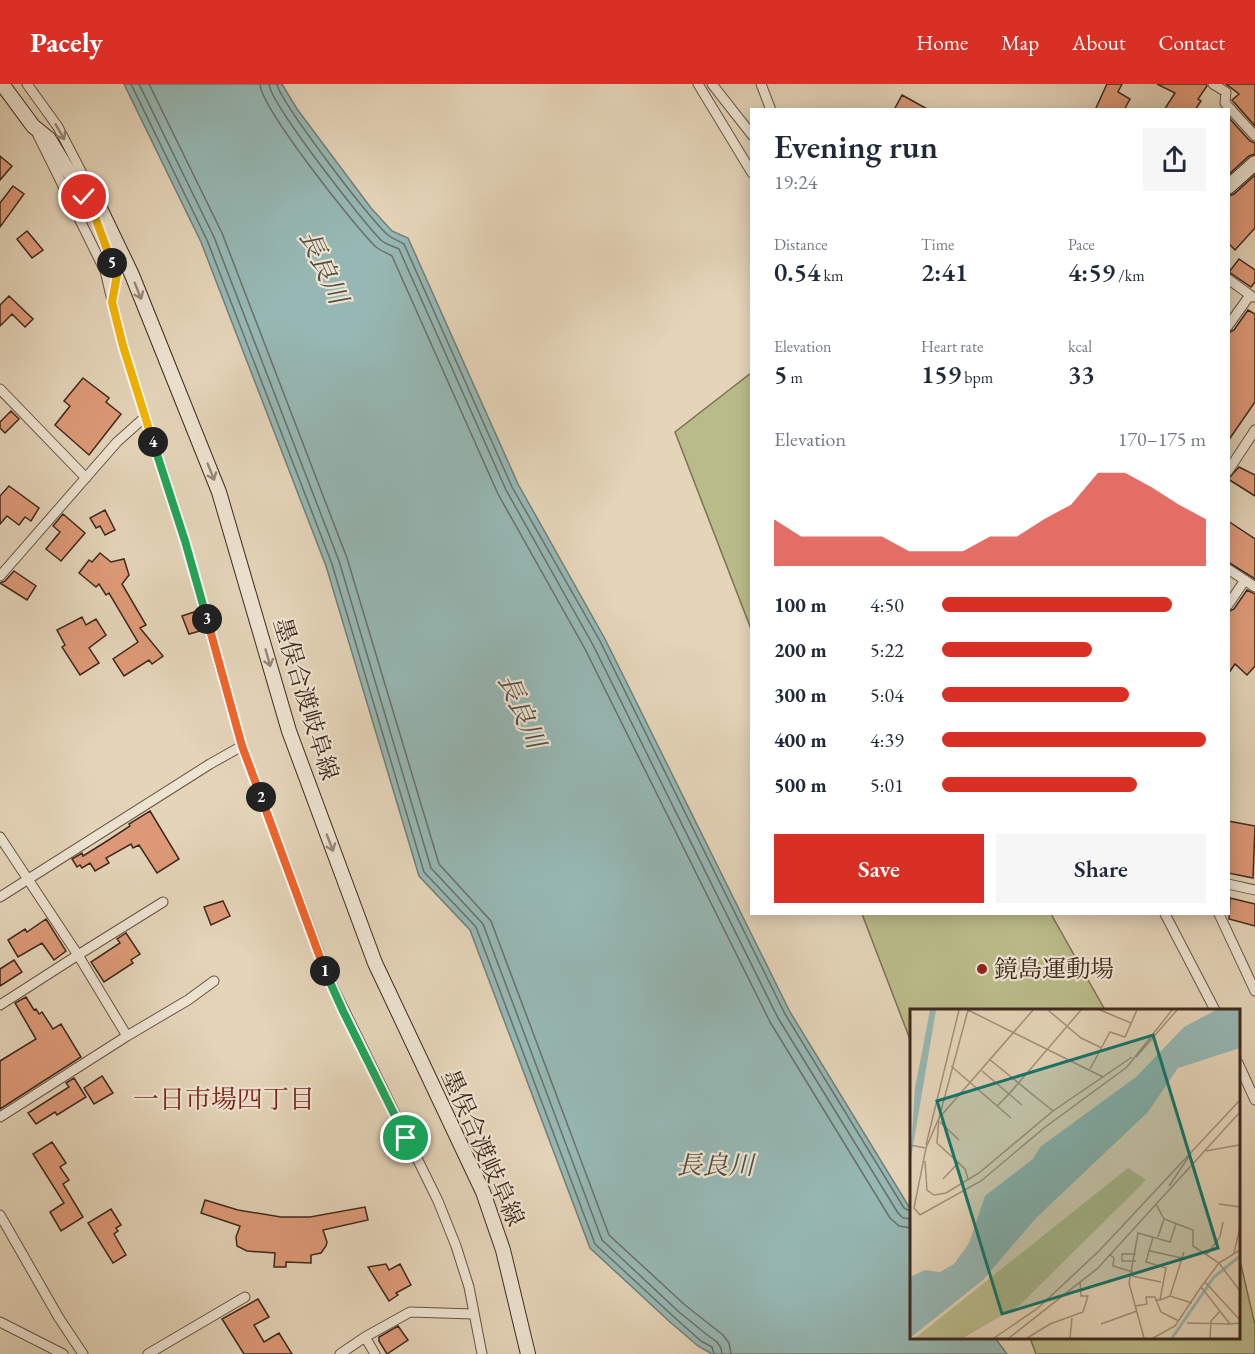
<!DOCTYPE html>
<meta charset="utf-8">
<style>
body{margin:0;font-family:"EB Garamond","Noto Serif JP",serif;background:#f6f6f7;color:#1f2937;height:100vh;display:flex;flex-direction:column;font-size:22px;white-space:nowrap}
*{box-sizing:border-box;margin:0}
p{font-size:20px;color:#747a83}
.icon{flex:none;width:33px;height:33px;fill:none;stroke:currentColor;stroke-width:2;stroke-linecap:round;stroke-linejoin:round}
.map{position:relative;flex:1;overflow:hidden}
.sheet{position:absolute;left:750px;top:24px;width:480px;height:807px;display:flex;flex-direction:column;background:#fff;border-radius:0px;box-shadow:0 3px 15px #0003}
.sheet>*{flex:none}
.pin{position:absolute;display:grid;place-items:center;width:51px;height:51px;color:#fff;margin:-26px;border:3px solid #fff;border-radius:50%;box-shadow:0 2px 6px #0007}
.km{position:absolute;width:30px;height:30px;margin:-15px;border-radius:50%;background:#222;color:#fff;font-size:16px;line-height:30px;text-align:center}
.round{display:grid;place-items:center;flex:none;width:63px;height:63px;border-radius:0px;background:#f6f6f7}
.headline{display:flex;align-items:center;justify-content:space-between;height:102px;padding:0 24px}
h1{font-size:33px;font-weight:600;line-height:45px}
.figures{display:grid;grid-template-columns:repeat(3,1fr);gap:9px;height:102px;padding:6px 24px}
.figures div{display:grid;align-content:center}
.figures b{font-size:26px;font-weight:600}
.figures small{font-size:16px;font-weight:400}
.figures p{font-size:16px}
.chart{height:168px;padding:12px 24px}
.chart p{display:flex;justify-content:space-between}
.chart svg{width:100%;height:108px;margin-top:6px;fill:#d93025;opacity:.7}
.primary-button{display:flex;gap:12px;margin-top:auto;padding:12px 24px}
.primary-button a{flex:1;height:69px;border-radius:0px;background:#d93025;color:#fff;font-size:24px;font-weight:600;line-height:69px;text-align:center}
.primary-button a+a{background:#f6f6f7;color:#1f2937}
ul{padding:0 24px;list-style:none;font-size:20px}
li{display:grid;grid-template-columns:96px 72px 1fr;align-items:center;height:45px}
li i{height:15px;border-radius:8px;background:#d93025}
header{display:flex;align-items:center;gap:36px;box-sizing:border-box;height:84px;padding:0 30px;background:#d93025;color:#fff}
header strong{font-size:28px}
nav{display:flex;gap:33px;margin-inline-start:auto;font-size:21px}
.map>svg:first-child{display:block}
.green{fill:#babb8a;stroke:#7c7254;stroke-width:1.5}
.water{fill:#96b7b3;stroke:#737e77;stroke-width:1.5}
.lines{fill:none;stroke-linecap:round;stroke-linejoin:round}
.shore{stroke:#6a7068;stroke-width:1.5}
.building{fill:#de9a78;stroke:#3f291d;stroke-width:1.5}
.minor-casing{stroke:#685444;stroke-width:11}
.secondary-casing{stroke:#3f291d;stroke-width:16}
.minor{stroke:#ede3d1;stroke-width:9}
.secondary{stroke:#ede3d1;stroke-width:14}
.oneway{stroke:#968677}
.split-1-casing{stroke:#fff;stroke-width:12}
.split-2-casing{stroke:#fff;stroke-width:12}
.split-3-casing{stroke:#fff;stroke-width:12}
.split-4-casing{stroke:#fff;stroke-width:12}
.split-5-casing{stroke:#fff;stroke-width:12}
.split-6-casing{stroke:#fff;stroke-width:12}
.split-1{stroke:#22a559;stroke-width:8}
.split-2{stroke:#f0652b;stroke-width:8}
.split-3{stroke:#f0652b;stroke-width:8}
.split-4{stroke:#22a559;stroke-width:8}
.split-5{stroke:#f5b400;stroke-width:8}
.split-6{stroke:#f5b400;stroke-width:8}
.poi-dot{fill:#8f2418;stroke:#ede3d1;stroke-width:2}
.labels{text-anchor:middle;stroke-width:4.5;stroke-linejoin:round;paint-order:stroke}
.street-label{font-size:24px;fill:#3f291d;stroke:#ede3d1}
.poi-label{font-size:24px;fill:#3f291d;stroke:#ede3d1;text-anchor:start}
.water-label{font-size:26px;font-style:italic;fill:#554c42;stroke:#ede3d1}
.neighbourhood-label{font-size:26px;fill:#7a1f14;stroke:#ede3d1}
.inset-river{fill:none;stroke:#96b7b3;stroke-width:3}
.inset-road{fill:none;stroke:#a2907a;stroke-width:1.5}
.view{fill:#0f766e;fill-opacity:0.15;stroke:#0f766e;stroke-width:3}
.inset-edge{fill:none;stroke:#3f291d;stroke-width:3}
</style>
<header>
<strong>Pacely</strong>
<nav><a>Home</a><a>Map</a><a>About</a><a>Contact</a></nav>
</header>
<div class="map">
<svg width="1255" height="1270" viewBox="0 0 1255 1270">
<rect width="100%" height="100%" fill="#e4d4b8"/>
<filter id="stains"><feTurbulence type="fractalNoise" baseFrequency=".00333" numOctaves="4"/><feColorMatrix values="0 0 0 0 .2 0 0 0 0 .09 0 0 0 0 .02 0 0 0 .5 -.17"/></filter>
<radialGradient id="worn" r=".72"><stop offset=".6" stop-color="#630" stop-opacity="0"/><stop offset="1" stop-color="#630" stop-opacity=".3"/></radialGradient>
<path class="green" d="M751 289V545L675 348Z
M862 830H1051L1105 926H912L911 958Z
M1239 1172 1255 1241V1270H1036L1030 1254H1238Z"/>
<path class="water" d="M124 0H282L297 25 371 124 392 147 408 154 518 400 605 555 790 928 911 1126 912 1254H995L1007 1270H712L698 1262 670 1238 590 1164 470 846 419 792 326 482 201 158Z"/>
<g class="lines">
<path class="shore" d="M131 0 207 156 332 480 424 788 476 843 595 1160 674 1233 701 1257 712 1263 714 1270
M139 0 214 153 339 477 431 784 483 840 602 1156 679 1228 706 1250 717 1258 721 1264 722 1270
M149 0 222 149 347 474 439 780 491 837 609 1151 685 1221 723 1251 729 1259 731 1270
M260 0C261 24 355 143 376 163 381 167 387 169 392 172L498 410 585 565 770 938 890 1134 899 1142 912 1144
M269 0C270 19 364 140 382 157 387 161 393 162 399 165L506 406 593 561 778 934 898 1129 903 1134 912 1135
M277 0C279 16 372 139 388 151 393 155 399 157 404 160L512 403 600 557 785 930 904 1124 912 1128"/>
</g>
<path class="building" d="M1107 0H1122L1118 8 1130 15 1124 26H1095Z
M1157 0H1206L1207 2 1198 15 1201 17 1195 26H1164L1175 9Z
M1226 0H1255V42L1232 16 1239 10Z
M902 11 929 26H894Z
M1230 35 1250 57 1255 59V70L1249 72 1228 91V37Z
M0 72 12 82 0 96Z
M1255 91V144L1235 166 1228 159V112L1234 110Z
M13 102 24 110 0 143V119Z
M27 147 43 166 32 174 17 155Z
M1239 175 1255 186V198L1251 203 1229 188Z
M9 212 33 235 25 243 12 230 0 242V221Z
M1248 226 1255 230V318L1228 357V249L1234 246Z
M83 294 109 314 106 318 121 330 89 371 55 341 70 322 64 317Z
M11 327 19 335 5 349 0 344V338Z
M1239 383 1255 391V412L1228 395Z
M9 402 39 424 31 437 25 433 19 441 7 432 0 440V412Z
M105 426 115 446 105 451 100 442 96 444 90 434Z
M63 430 85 449 61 477 46 465 60 448 53 442Z
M1228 437 1255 455V495L1228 478Z
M100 469 111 478 124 475 129 491 122 500 146 541 140 544 163 572 152 580 149 576 124 592 113 575 138 558 109 509 106 511 99 500 96 503 79 489 89 476 92 478Z
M14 487 36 502 27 516 0 499 5 497Z
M1247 506 1255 510V582L1247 591 1235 580 1228 590V528L1234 525Z
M194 528 200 547 189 550 182 532Z
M82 533 86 541 96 535 106 551 89 564 99 579 80 591 62 563 65 561 57 546Z
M150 727 179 775 157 789 139 761 133 764 131 760 106 774 109 779 95 787 90 779 82 784 80 781 77 783 72 775 82 769 83 772 107 757 130 742 129 740Z
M1228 737 1255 742 1253 794 1228 789Z
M1230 814 1255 820V842L1229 835Z
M223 817 230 832 211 841 204 823Z
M46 835 66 867 54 876 42 859 18 873 8 856 25 845 27 848Z
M126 849 140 870 131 876 133 879 104 898 91 878 120 859 117 855Z
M14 876 22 888 0 902V885Z
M26 913 34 926 36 925 39 930 42 928 53 945 61 940 81 973 0 1025V977L36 955 15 919Z
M102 992 113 1009 94 1020 84 1004Z
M74 994 86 1013 57 1031 55 1028 36 1040 28 1029 69 1003 66 999Z
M52 1058 66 1079 60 1083 69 1096 63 1100 83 1133 61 1147 50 1128 64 1119 33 1070Z
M205 1116 238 1126 281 1133H310L365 1123 368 1136 323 1146 327 1158 326 1162 321 1169 311 1171V1179L286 1178V1183H274L275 1169 247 1167 237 1162 236 1153 240 1142 201 1129Z
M111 1125 121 1141 116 1144 118 1147 114 1150 126 1171 113 1179 88 1139Z
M386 1180 389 1186 400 1180 411 1201 396 1209 398 1211 389 1217 368 1183Z
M258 1215 269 1233 254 1241 264 1258 279 1249 292 1270H244L222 1235Z
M398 1242 408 1256 387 1270 379 1257V1253Z"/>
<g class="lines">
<defs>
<path id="minor" d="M27 0 58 43 96 116 91 122 117 191 113 213
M698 0 752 89
M712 0 752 51
M761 0 771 26
M1213 0 1226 8 1225 19 1255 52
M35 45 105 187 123 262 185 457 242 662 328 893 438 1117 456 1162 469 1203 482 1270
M1228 195 1253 213
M1228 242 1250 211
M0 305 86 394
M1228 387 1255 346
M1228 485 1255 503
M0 492 117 358 145 333
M1228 521 1245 496
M0 753 78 871 163 818
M1228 800 1255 806
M0 813 210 680 242 662
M1165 830 1215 926
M1219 830 1255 907
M0 921 78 871 127 952
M1238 979 1255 1016
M0 1033 127 952 188 916 214 897
M0 1131 59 1234 83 1270
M0 1238 63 1270
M365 1253 375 1270
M148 1270 245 1213
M340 1270 365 1253 410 1228 473 1230"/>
<path id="secondary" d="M2 0 33 42 49 55 84 113 96 116 132 191 219 408 289 647 375 879 483 1108 503 1166 528 1270
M1228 103 1255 79"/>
</defs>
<use href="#minor" class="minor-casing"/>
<use href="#secondary" class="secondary-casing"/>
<use href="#minor" class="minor"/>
<use href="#secondary" class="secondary"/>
</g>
<defs><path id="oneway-shaft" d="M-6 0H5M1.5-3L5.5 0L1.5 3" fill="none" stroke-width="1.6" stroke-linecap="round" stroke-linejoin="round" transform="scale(1.5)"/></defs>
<g class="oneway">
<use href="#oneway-shaft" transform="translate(60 48) rotate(60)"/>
<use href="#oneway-shaft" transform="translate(138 207) rotate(68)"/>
<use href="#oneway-shaft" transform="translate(211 388) rotate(68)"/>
<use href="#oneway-shaft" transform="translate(268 574) rotate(74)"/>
<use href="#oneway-shaft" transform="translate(330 759) rotate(69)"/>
</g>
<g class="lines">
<defs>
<path id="split-1" d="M325 887 343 927 406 1054"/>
<path id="split-2" d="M261 713 325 887"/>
<path id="split-3" d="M207 535 242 662 261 713"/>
<path id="split-4" d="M153 358 185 457 207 535"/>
<path id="split-5" d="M112 179 117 191 112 218 123 262 153 358"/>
<path id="split-6" d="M84 113 96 116 91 122 112 179"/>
</defs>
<use href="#split-1" class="split-1-casing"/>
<use href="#split-2" class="split-2-casing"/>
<use href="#split-3" class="split-3-casing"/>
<use href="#split-4" class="split-4-casing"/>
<use href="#split-5" class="split-5-casing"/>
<use href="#split-6" class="split-6-casing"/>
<use href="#split-1" class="split-1"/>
<use href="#split-2" class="split-2"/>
<use href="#split-3" class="split-3"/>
<use href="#split-4" class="split-4"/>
<use href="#split-5" class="split-5"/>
<use href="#split-6" class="split-6"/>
</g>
<circle class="poi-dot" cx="982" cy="885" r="6"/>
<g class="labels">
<g class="street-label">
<text transform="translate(306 615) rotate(73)" y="8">墨俣合渡岐阜線</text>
<text transform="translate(483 1064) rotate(66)" y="8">墨俣合渡岐阜線</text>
</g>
<g class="poi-label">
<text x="994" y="893">鏡島運動場</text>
</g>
<g class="water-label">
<text transform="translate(324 183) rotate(65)" y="9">長良川</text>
<text transform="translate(522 627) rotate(66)" y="9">長良川</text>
<text x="715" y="1090">長良川</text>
</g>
<g class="neighbourhood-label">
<text x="224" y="1024">一日市場四丁目</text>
</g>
</g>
<g transform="translate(910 925)">
<rect width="330" height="330" fill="#e4d4b8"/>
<path d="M218 159 236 171 110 296 53 329H5Z" fill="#babb8a"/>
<path d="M20 1H26L0 155 5 79ZM306 1H330V39L268 59 238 103 126 209 73 271 0 329V268L15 261 30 263 44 255 59 234 75 187 123 150 130 138 226 68 274 18Z" fill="#96b7b3"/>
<path class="inset-river" d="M262 329 304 268 330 247"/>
<path class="inset-road" d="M58 1 193 68M138 1 171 29 192 39M190 1 221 14M226 48 267 1M79 50 143 102M41 57 101 109M180 60 200 23 215 28 227 1M72 62 99 85 87 97M112 96 99 85 171 1M30 113 49 131M0 136 16 139 4 199 10 206 71 172 134 119 217 58 262 1M16 136 49 1M16 139 29 109 58 1M296 142 329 136M15 152 17 181 24 186 36 184 69 164 143 102 222 48M33 170 49 153M58 170 55 160 27 134 29 109 123 1M259 177 280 146M246 195 254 210 283 221V237L309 254 291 278 320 315 330 314M309 195 330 198M243 228 236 253 256 259 250 291H245M248 228 254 210M330 241 309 254 330 282M240 242 272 249M324 244 330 218M199 245 204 249 203 257 223 263M297 245 310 228 313 213M226 252H212V245H226M222 267 251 273M295 273 330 311M260 287 274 243M250 291 260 287 282 294M226 297 237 295 236 288H245L251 303 269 312M277 314 320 315M191 315 227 302M84 329 128 299 189 242 330 91M99 329 188 259 330 103M117 329 140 315 173 303 178 287H171L170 273M160 329 162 309M234 329 219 274 228 224 260 233 266 215M243 329 265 317 291 278M300 329 301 312 310 302"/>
<path class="view" d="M243 26 308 239 92 305 27 92Z"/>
<rect width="330" height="330" class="inset-edge"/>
</g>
<rect width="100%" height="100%" filter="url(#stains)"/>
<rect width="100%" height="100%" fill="url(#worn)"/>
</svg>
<div class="pin" style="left:406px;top:1054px;background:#1e9e55"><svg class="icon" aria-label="arrive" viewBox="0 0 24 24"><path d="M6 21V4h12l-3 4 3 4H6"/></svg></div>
<div class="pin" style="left:84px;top:113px;background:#d93025"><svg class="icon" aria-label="check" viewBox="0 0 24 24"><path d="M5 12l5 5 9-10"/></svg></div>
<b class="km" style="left:325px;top:887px">1</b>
<b class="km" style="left:261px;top:713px">2</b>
<b class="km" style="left:207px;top:535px">3</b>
<b class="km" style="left:153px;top:358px">4</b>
<b class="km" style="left:112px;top:179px">5</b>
<section class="sheet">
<div class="headline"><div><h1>Evening run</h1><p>19:24</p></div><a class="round"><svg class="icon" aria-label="share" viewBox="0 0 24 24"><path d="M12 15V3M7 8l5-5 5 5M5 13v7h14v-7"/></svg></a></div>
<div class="figures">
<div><p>Distance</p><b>0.54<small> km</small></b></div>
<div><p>Time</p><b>2:41</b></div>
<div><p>Pace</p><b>4:59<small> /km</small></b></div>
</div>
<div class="figures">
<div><p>Elevation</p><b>5<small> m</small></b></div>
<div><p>Heart rate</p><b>159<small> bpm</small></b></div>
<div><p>kcal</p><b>33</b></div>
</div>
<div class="chart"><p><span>Elevation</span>170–175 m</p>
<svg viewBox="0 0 160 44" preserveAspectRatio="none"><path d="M0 44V25L10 32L20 32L30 32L40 32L50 38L60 38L70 38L80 32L90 32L100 25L110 19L120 6L130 6L140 12L150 19L160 25V44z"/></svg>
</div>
<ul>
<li><b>100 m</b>4:50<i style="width:87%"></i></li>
<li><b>200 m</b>5:22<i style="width:57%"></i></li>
<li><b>300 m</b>5:04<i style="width:71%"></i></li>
<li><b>400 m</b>4:39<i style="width:100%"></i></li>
<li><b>500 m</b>5:01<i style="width:74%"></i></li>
</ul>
<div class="primary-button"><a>Save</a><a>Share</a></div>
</section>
</div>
